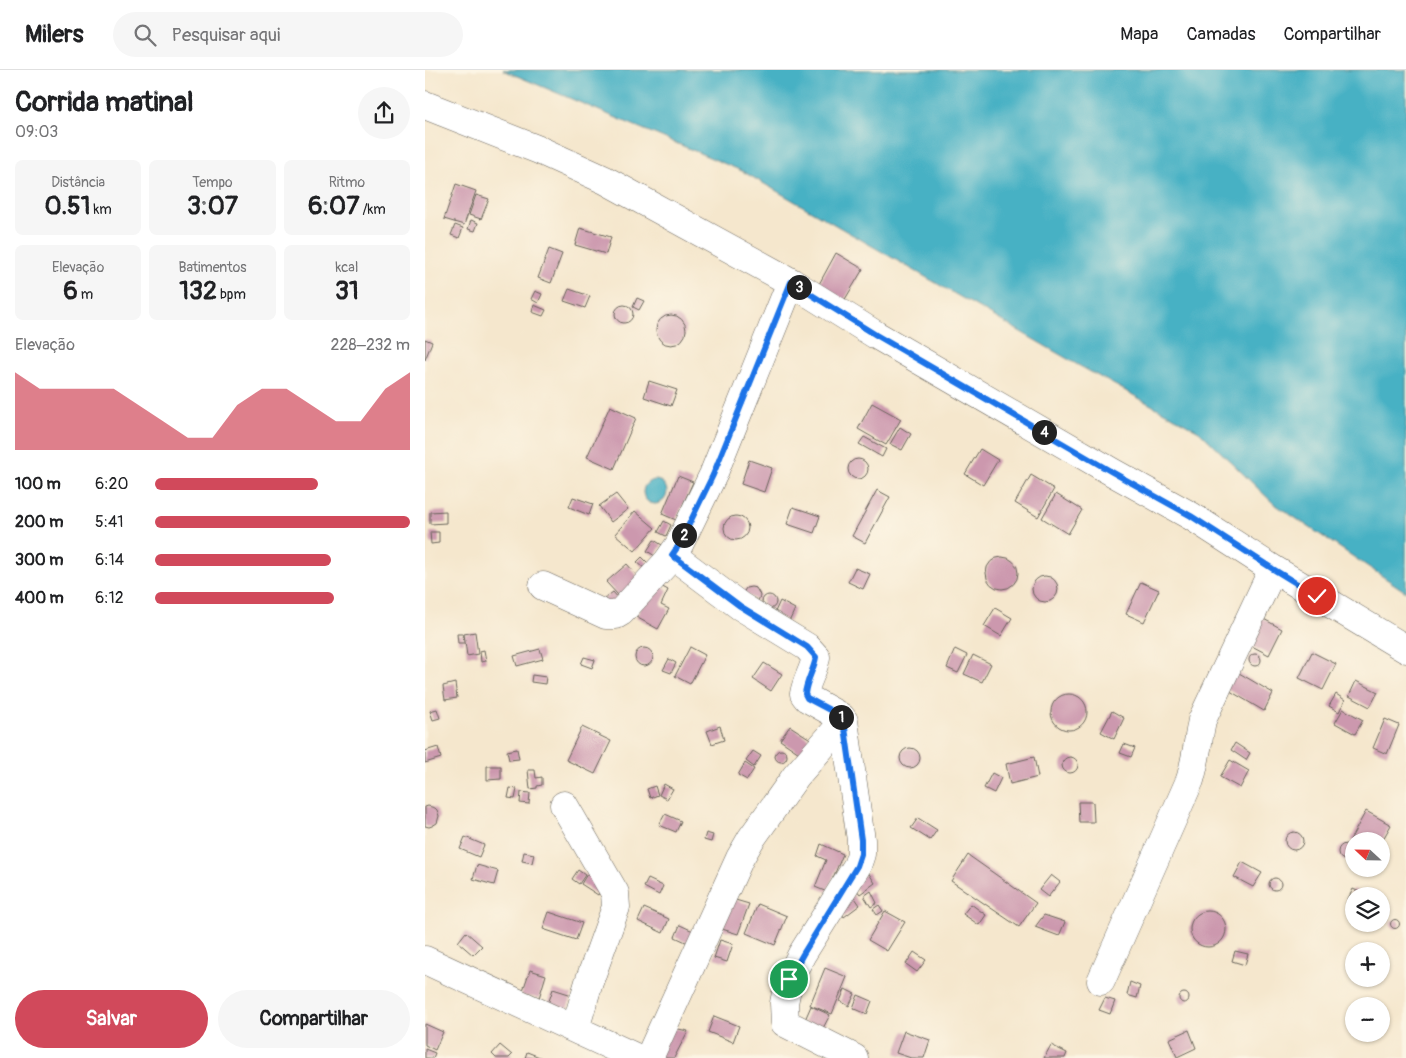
<!DOCTYPE html>
<html lang="pt">
<meta charset="utf-8">
<style>
body{margin:0;font-family:Pangolin,sans-serif;background:#f6f6f6;color:#202124;height:100vh;display:flex;flex-direction:column;font-size:19px;white-space:nowrap}
*{box-sizing:border-box;margin:0}
p{font-size:16px;color:#757577}
.icon{flex:none;width:28px;height:28px;fill:none;stroke:currentColor;stroke-width:2;stroke-linecap:round;stroke-linejoin:round}
.map{position:relative;flex:1;overflow:hidden}
.side{display:flex;flex-direction:column;background:#fff;width:425px}
.side>*{flex:none}
.needle{width:32px;rotate:292deg}
.controls{position:absolute;left:920px;top:762px;display:grid;gap:10px}
.controls a{display:grid;place-items:center;width:45px;height:45px;border-radius:50%;background:#fff;box-shadow:0 1px 4px #0004;font-size:25px}
.pin{position:absolute;display:grid;place-items:center;width:42px;height:42px;color:#fff;margin:-21px;border:2px solid #fff;border-radius:50%;box-shadow:0 1px 5px #0007}
.km{position:absolute;width:25px;height:25px;margin:-12px;border-radius:50%;background:#222;color:#fff;font-size:14px;line-height:25px;text-align:center}
.round{display:grid;place-items:center;flex:none;width:52px;height:52px;border-radius:26px;background:#f6f6f6}
.overview{display:flex;align-items:center;justify-content:space-between;height:85px;padding:0 15px}
h1{font-size:28px;font-weight:800;line-height:38px}
.stats{display:grid;grid-template-columns:repeat(3,1fr);gap:8px;height:85px;padding:5px 15px}
.stats div{display:grid;align-content:center;border-radius:8px;background:#f6f6f6;text-align:center}
.stats b{font-size:25px;font-weight:800}
.stats small{font-size:14px;font-weight:400}
.stats p{font-size:14px}
.chart{height:140px;padding:10px 15px}
.chart p{display:flex;justify-content:space-between}
.chart svg{width:100%;height:90px;margin-top:5px;fill:#d1495b;opacity:.7}
.primary-button{display:flex;gap:10px;margin-top:auto;padding:10px 15px}
.primary-button a{flex:1;height:58px;border-radius:30px;background:#d1495b;color:#fff;font-size:20px;font-weight:800;line-height:58px;text-align:center}
.primary-button a+a{background:#f6f6f6;color:#202124}
ul{padding:0 15px;list-style:none;font-size:16px}
li{display:grid;grid-template-columns:80px 60px 1fr;align-items:center;height:38px}
li i{height:12px;border-radius:6px;background:#d1495b}
header{display:flex;align-items:center;gap:30px;box-sizing:border-box;height:70px;padding:0 25px;background:#fff;border-bottom:1px solid #e0e0e0}
header strong{font-size:24px}
nav{display:flex;gap:28px;margin-inline-start:auto;font-size:18px}
.search{width:350px;height:45px;background:#f6f6f6;display:flex;align-items:center;gap:12px;box-sizing:border-box;padding:0 18px;border-radius:28px;color:#757577;font-size:19px}
main{display:flex;flex:1;min-height:0}
.map>svg:first-child{display:block}
.water{fill:#46b1c4;stroke:#316670}
.building{fill:#cc98ae}
.lines{fill:none;stroke-linecap:round;stroke-linejoin:round}
.minor-casing{stroke:#68635a;stroke-width:29}
.minor{stroke:#fff;stroke-width:28}
.route-casing{stroke:#fff;stroke-width:10}
.route{stroke:#1a73e8;stroke-width:6}
</style>
<header>
<strong>Milers</strong>
<div class="search"><svg class="icon" aria-label="search" viewBox="0 0 24 24"><circle cx="10" cy="10" r="6"/><path d="M15 15l6 6"/></svg>Pesquisar aqui</div>
<nav><a>Mapa</a><a>Camadas</a><a>Compartilhar</a></nav>
</header>
<main>
<section class="side">
<div class="overview"><div><h1>Corrida matinal</h1><p>09:03</p></div><a class="round"><svg class="icon" aria-label="share" viewBox="0 0 24 24"><path d="M12 15V3M7 8l5-5 5 5M5 13v7h14v-7"/></svg></a></div>
<div class="stats">
<div><p>Distância</p><b>0.51<small> km</small></b></div>
<div><p>Tempo</p><b>3:07</b></div>
<div><p>Ritmo</p><b>6:07<small> /km</small></b></div>
</div>
<div class="stats">
<div><p>Elevação</p><b>6<small> m</small></b></div>
<div><p>Batimentos</p><b>132<small> bpm</small></b></div>
<div><p>kcal</p><b>31</b></div>
</div>
<div class="chart"><p><span>Elevação</span>228–232 m</p>
<svg viewBox="0 0 160 44" preserveAspectRatio="none"><path d="M0 44V6L10 14L20 14L30 14L40 14L50 22L60 30L70 38L80 38L90 22L100 14L110 14L120 22L130 30L140 30L150 14L160 6V44z"/></svg>
</div>
<ul>
<li><b>100 m</b>6:20<i style="width:64%"></i></li>
<li><b>200 m</b>5:41<i style="width:100%"></i></li>
<li><b>300 m</b>6:14<i style="width:69%"></i></li>
<li><b>400 m</b>6:12<i style="width:70%"></i></li>
</ul>
<div class="primary-button"><a>Salvar</a><a>Compartilhar</a></div>
</section>
<div class="map">
<svg width="981" height="988" viewBox="0 0 981 988">
<rect width="100%" height="100%" fill="#fcf5e5"/>
<filter id="ink" filterUnits="userSpaceOnUse"><feTurbulence type="fractalNoise" baseFrequency=".02" numOctaves="2"/><feDisplacementMap in="SourceGraphic" scale="10" xChannelSelector="R" yChannelSelector="G"/><feConvolveMatrix kernelMatrix="1 2 1 2 8 2 1 2 1" color-interpolation-filters="sRGB"/></filter>
<filter id="wash" filterUnits="userSpaceOnUse"><feTurbulence type="fractalNoise" baseFrequency=".0096" numOctaves="4" result="noise"/><feDisplacementMap in="SourceGraphic" scale="20" xChannelSelector="R" yChannelSelector="G"/><feGaussianBlur stdDeviation="1.12" result="paint"/><feColorMatrix in="noise" values="0 0 0 0 0 0 0 0 0 0 0 0 0 0 0 0 0 1.4 0 .05"/><feComposite in="paint" operator="in"/></filter>
<g filter="url(#wash)">
<rect width="100%" height="100%" fill="#f5e7cd"/>
<path class="water" d="M78 0H981V522L848 433 774 361 653 295 317 101Z
M218 422a12 12 0 1 1 24 0a12 12 0 1 1-24 0Z"/>
<g id="blocks">
<path class="building" d="M31 114 51 121 39 155 19 149Z
M51 125 64 129 56 149 44 145Z
M46 150 53 153 50 161 43 159Z
M30 155 38 158 34 168 26 165Z
M155 158 186 167 181 184 150 175Z
M124 179 137 184 126 213 113 208Z
M411 183 438 199 419 231 393 216Z
M144 219 165 226 160 238 139 231Z
M110 221 117 224 113 233 106 229Z
M212 228 219 231 214 240 208 237Z
M109 235 121 240 118 246 107 242Z
M190 244a9 9 0 1 1 18 0a9 9 0 1 1-18 0Z
M231 260a15 15 0 1 1 30 0a15 15 0 1 1-30 0Z
M0 269 7 272 0 290Z
M224 311 252 320 246 336 219 327Z
M447 333 476 349 461 375 433 359Z
M185 336 211 348 189 399 162 387Z
M475 357 486 364 477 380 465 374Z
M439 367 461 379 457 387 434 374Z
M555 379 573 390 558 415 540 404Z
M423 399a10 10 0 1 1 20 0a10 10 0 1 1-20 0Z
M324 390 347 398 339 422 316 414Z
M606 405 629 419 613 447 590 433Z
M253 406 268 412 251 450 237 444Z
M452 420 465 427 440 473 427 466Z
M191 424 203 439 186 452 174 436Z
M631 424 657 440 643 464 617 448Z
M148 427 168 434 164 445 144 437Z
M368 437 395 446 389 463 362 454Z
M21 441V453L5 454V442Z
M210 441 230 458 210 481 190 464Z
M299 458a12 12 0 1 1 24 0a12 12 0 1 1-24 0Z
M239 451 246 455 241 466 233 462Z
M5 462H14V473L6 474Z
M229 470 237 475 230 486 222 481Z
M561 503a16 16 0 1 1 32 0a16 16 0 1 1-32 0Z
M217 487 224 494 219 498 212 492Z
M202 494 215 509 194 526 181 512Z
M430 498 445 504 438 519 423 512Z
M607 519a13 13 0 1 1 26 0a13 13 0 1 1-26 0Z
M716 512 734 520 719 552 701 544Z
M232 514 243 520 236 535 244 539 233 559 211 547 221 527Z
M326 517 331 518 334 523 335 526 333 531 318 523 321 518Z
M188 522 194 529 182 538 176 531Z
M337 532a7 7 0 1 1 14 0a7 7 0 1 1-14 0Z
M355 531 370 539 364 552 349 544Z
M570 538 587 548 576 566 559 556Z
M835 547 857 559 844 585 821 573Z
M50 562 53 584 42 586 39 564Z
M32 564H38L39 573H33Z
M265 577 280 585 265 614 250 606Z
M210 587a9 9 0 1 1 18 0a9 9 0 1 1-18 0Z
M115 579 118 589 92 596 89 586Z
M530 579 542 585 533 603 522 598Z
M59 580 61 591 56 592 55 581Z
M887 582 911 594 898 620 874 608Z
M824 590a6 6 0 1 1 12 0a6 6 0 1 1-12 0Z
M548 585 566 594 557 612 539 604Z
M159 587 170 590 167 598 156 594Z
M244 589 251 593 246 603 238 600Z
M339 593 357 604 346 621 328 609Z
M809 600 848 623 839 641 800 618Z
M107 605 121 607 120 614 106 612Z
M931 611 953 622 945 637 924 626Z
M30 613 32 628 20 630 18 616Z
M911 624 920 630 914 642 904 636Z
M626 642a18 18 0 1 1 36 0a18 18 0 1 1-36 0Z
M12 639 15 648 8 650 5 641Z
M918 639 938 650 930 664 910 653Z
M687 641 699 648 689 669 676 662Z
M960 649 974 655 962 684 948 678Z
M295 656 299 670 287 674 282 661Z
M365 656 387 670 377 685 355 670Z
M157 657 186 671 170 704 141 690Z
M810 673 825 683 821 690 806 680Z
M699 674 710 678 706 687 695 683Z
M13 677 16 688 0 693V681Z
M475 688a10 10 0 1 1 20 0a10 10 0 1 1-20 0Z
M92 679 94 689 84 690 82 681Z
M350 686a6 6 0 1 1 12 0a6 6 0 1 1-12 0Z
M328 681 336 686 329 697 321 691Z
M609 687 613 707 585 714 581 694Z
M637 695a8 8 0 1 1 16 0a8 8 0 1 1-16 0Z
M805 690 824 701 815 718 795 707Z
M320 693 329 699 322 710 313 705Z
M62 696H76V709L62 710Z
M103 700H110L111 708 117 707V715L112 716V718L105 719Z
M567 703 576 708 569 723 559 718Z
M239 714 248 719 242 729 234 725Z
M230 716 233 725 225 728 222 719Z
M85 718 92 719 90 729 83 728Z
M96 722 105 723 104 734 95 733Z
M653 732H668L669 752H654Z
M3 736 10 738 12 740 14 746 12 753 7 756 4 757 0 756V737Z
M941 741 966 755 957 771 929 772 925 770Z
M240 744 256 751 251 762 234 755Z
M493 748 512 760 505 770 486 758Z
M860 771a9 9 0 1 1 18 0a9 9 0 1 1-18 0Z
M281 763 288 765 286 772 279 770Z
M40 767 59 775 54 787 35 779Z
M913 782a8 8 0 1 1 16 0a8 8 0 1 1-16 0Z
M396 774 418 784 402 822 390 817 401 790 392 786Z
M99 782 109 784 107 793 97 791Z
M543 785 611 833 594 857 526 811Z
M817 792 837 803 828 817 809 807Z
M52 795 73 801 69 815 48 809Z
M153 800 160 805 154 814 147 809Z
M443 802 450 813 435 824 427 814Z
M162 804 179 815 173 825 156 814Z
M626 805 635 812 623 827 614 820Z
M844 814a6 6 0 1 1 12 0a6 6 0 1 1-12 0Z
M223 809 238 816 234 825 219 817Z
M928 819 943 826H929V836L921 833Z
M446 821 452 833 446 837 439 826Z
M428 825 435 835 419 847 412 836Z
M307 829 324 834 313 864 297 859Z
M333 834 362 846 350 875 321 863Z
M546 834 561 845 554 855 538 844Z
M454 835 458 841 452 845 448 839Z
M219 838 244 849 238 863 213 851Z
M460 841 480 852 462 881 443 870Z
M765 859a18 18 0 1 1 36 0a18 18 0 1 1-36 0Z
M124 842 157 853 151 870 118 859Z
M619 845 640 852 634 866 610 857Z
M965.5 854a4.5 4.5 0 1 1 9 0a4.5 4.5 0 1 1-9 0Z
M255 855 268 861 263 873 250 867Z
M41 862 57 876 48 885 33 872Z
M295 870 308 874 302 892 289 888Z
M810 881 823 884 820 895 807 891Z
M489 882 501 890 492 902 481 894Z
M400 898 422 907 407 944 385 935Z
M105 900 121 905 114 928 96 926Z
M705 912 715 916 712 928 702 925Z
M128 919 147 925 140 946 121 940Z
M420 919 430 924 424 936 415 931Z
M754 928a5 5 0 1 1 10 0a5 5 0 1 1-10 0Z
M433 925 447 931 442 944 428 938Z
M680 928 690 931 685 944 674 940Z
M386 936 405 945 397 960 379 952Z
M289 946 314 956 308 972 283 962Z
M0 954 18 962 10 980 0 975Z
M244 957 263 961 249 988H228Z
M764 960 771 978 752 987 744 969Z
M479 961 505 970 499 988H486L471 983Z
M75 975 87 985 84 988H71L67 984Z
M626 975 642 983 640 988H619Z
M0 979 10 983 8 988H0Z
M102 982 117 988H100Z"/>
</g>
</g>
<g filter="url(#ink)">
<use href="#blocks" fill-opacity="0" stroke="#68635a" stroke-width="1"/>
<g class="lines">
<defs>
<path id="minor" d="M0 35 114 80 180 110 366 212 451 265 687 402 766 446 848 499 981 579
M247 485 315 536 382 577 391 587C389 600 381 611 379 624L382 628 416 647 419 651 436 770V784L432 796 377 884 364 909 359 933 360 953 429 988
M118 516 181 545H191L196 542 242 492 254 475 288 405 366 212
M139 735 190 823 191 837 164 912 150 959
M0 890 212 988
M676 911 765 710C771 690 773 670 777 650L848 499
M224 988 315 788 326 769 371 706 419 651"/>
</defs>
<use href="#minor" class="minor-casing"/>
<use href="#minor" class="minor"/>
</g>
</g>
<g class="lines" filter="url(#ink)">
<defs>
<path id="route" d="M364 909 378 884 432 796 436 784V770L419 651 416 646 382 628 380 624C381 611 389 600 391 587L382 577 315 536 247 485 254 475 288 405 366 212 451 265 687 402 766 446 848 499 892 526"/>
</defs>
<use href="#route" class="route-casing"/>
<use href="#route" class="route"/>
</g>
</svg>
<div class="controls">
<a><svg class="needle" viewBox="-14 -14 28 28"><path d="M0-13l5 13h-10z" fill="#e53935"/><path d="M0 13l5-13h-10z" fill="#757577"/></svg></a>
<a><svg class="icon" aria-label="layers" viewBox="0 0 24 24"><path d="M12 4l9 5-9 5-9-5zM3 14l9 5 9-5"/></svg></a>
<a>+</a>
<a>−</a>
</div>
<div class="pin" style="left:364px;top:909px;background:#1e9e55"><svg class="icon" aria-label="arrive" viewBox="0 0 24 24"><path d="M6 21V4h12l-3 4 3 4H6"/></svg></div>
<div class="pin" style="left:892px;top:526px;background:#d93025"><svg class="icon" aria-label="check" viewBox="0 0 24 24"><path d="M5 12l5 5 9-10"/></svg></div>
<b class="km" style="left:416px;top:647px">1</b>
<b class="km" style="left:259px;top:465px">2</b>
<b class="km" style="left:374px;top:217px">3</b>
<b class="km" style="left:619px;top:362px">4</b>
</div>
</main>
